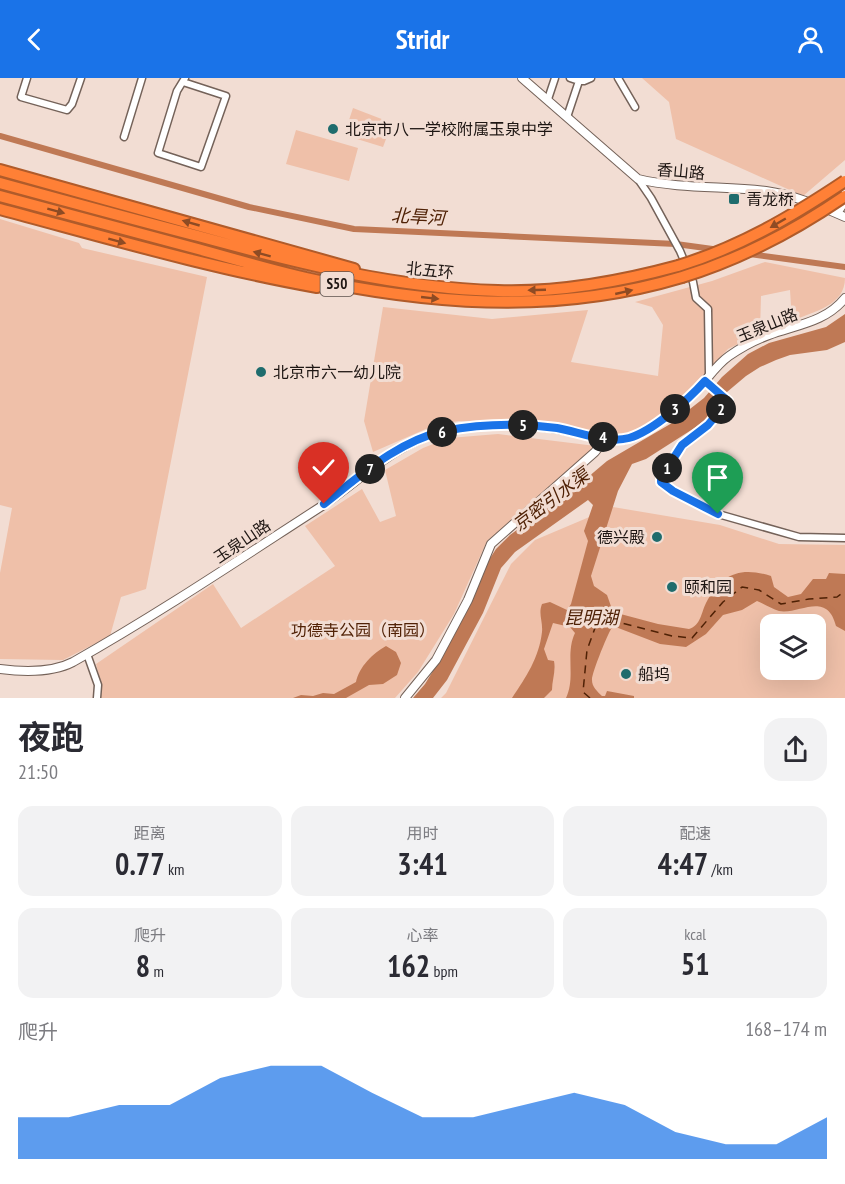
<!DOCTYPE html>
<html lang="zh">
<meta charset="utf-8">
<style>
body{margin:0;font-family:"PT Sans Narrow","Noto Sans SC",sans-serif;background:#f2f2f3;color:#2b2b33;height:100vh;display:flex;flex-direction:column;font-size:22px;white-space:nowrap}
*{box-sizing:border-box;margin:0}
p{font-size:20px;color:#7c7c81}
.icon{flex:none;width:33px;height:33px;fill:none;stroke:currentColor;stroke-width:2;stroke-linecap:round;stroke-linejoin:round}
.map{position:relative;height:620px;overflow:hidden}
.side{display:flex;flex-direction:column;background:#fff;flex:1}
.side>*{flex:none}
.controls{position:absolute;left:760px;top:536px;display:grid;gap:12px}
.controls a{display:grid;place-items:center;width:66px;height:66px;border-radius:12px;background:#fff;box-shadow:0 6px 24px #0002;font-size:30px}
.pin{position:absolute;display:grid;place-items:center;width:51px;height:51px;color:#fff;margin:-62px -26px;border-radius:50% 50% 50% 0;rotate:-45deg;box-shadow:0 0 6px #0007}
.pin .icon{rotate:45deg}
.km{position:absolute;width:30px;height:30px;margin:-15px;border-radius:50%;background:#222;color:#fff;font-size:16px;line-height:30px;text-align:center}
.round{display:grid;place-items:center;flex:none;width:63px;height:63px;border-radius:18px;background:#f2f2f3}
.overview{display:flex;align-items:center;justify-content:space-between;height:102px;padding:0 18px}
h1{font-size:33px;font-weight:700;line-height:45px}
.stats{display:grid;grid-template-columns:repeat(3,1fr);gap:9px;height:102px;padding:6px 18px}
.stats div{display:grid;align-content:center;border-radius:15px;background:#f2f2f3;text-align:center}
.stats b{font-size:30px;font-weight:700}
.stats small{font-size:16px;font-weight:400}
.stats p{font-size:16px}
.chart{height:168px;padding:12px 18px}
.chart p{display:flex;justify-content:space-between}
.chart svg{width:100%;height:108px;margin-top:6px;fill:#1a73e8;opacity:.7}
header{display:flex;justify-content:space-between;align-items:center;height:78px;padding:0 18px;background:#1a73e8;color:#fff;font-size:27px;font-weight:700}
.map>svg:first-child{display:block}
.green{fill:#efc0a9;fill-rule:evenodd}
.water{fill:#bf7955}
.lines{fill:none;stroke-linecap:round;stroke-linejoin:round}
.canal{stroke:#bf7955;stroke-width:6}
.ferry{stroke:#4f2105;stroke-width:1.5;stroke-dasharray:8 6;stroke-linecap:butt}
.minor-casing{stroke:#746259;stroke-width:9}
.tertiary-casing{stroke:#746259;stroke-width:10}
.motorway-casing{stroke:#b05b2a;stroke-width:14}
.minor{stroke:#fff;stroke-width:6}
.tertiary{stroke:#fff;stroke-width:8}
.motorway{stroke:#ff8036;stroke-width:10}
.motorway-bridge-casing{stroke:#b05b2a;stroke-width:14;stroke-linecap:butt}
.motorway-bridge{stroke:#ff8036;stroke-width:10}
.oneway{fill:#8e4b24}
.route-casing{stroke:#fff;stroke-width:12}
.route{stroke:#1a73e8;stroke-width:8}
.poi-dot{fill:#1f6c6d;stroke:#f2ddd3;stroke-width:2}
.labels{text-anchor:middle;stroke-width:6;stroke-linejoin:round;paint-order:stroke}
.shield{fill:#f2ddd3;stroke:#5e524d;stroke-width:1.5}
.shield-label{font-size:15px;font-weight:bold;fill:#1e1613}
.poi-label{font-size:16px;fill:#1e1613;stroke:#f2ddd3;text-anchor:start}
.street-label{font-size:16px;fill:#1e1613;stroke:#f2ddd3}
.park-label{font-size:16px;fill:#512206;stroke:#f2ddd3}
.water-label{font-size:18px;font-style:italic;fill:#4f2105;stroke:#f2ddd3}
</style>
<header><svg class="icon" aria-label="back" viewBox="0 0 24 24"><path d="M15 5l-7 7 7 7"/></svg>Stridr<svg class="icon" aria-label="person" viewBox="0 0 24 24"><circle cx="12" cy="8" r="4"/><path d="M4 21q1-7 8-7t8 7"/></svg></header>
<div class="map">
<svg width="845" height="620" viewBox="0 0 845 620">
<rect width="100%" height="100%" fill="#f2ddd3"/>
<path class="green" d="M642 0H845V82L803 118 676 61 669 24Z
M353 30 392 45 383 69 344 57Z
M296 52 358 70 349 103 286 86Z
M0 141 79 165 82 170 207 199 146 511 121 519 110 558 63 582 0 581V495L12 430 0 427Z
M765 184 845 200C845 228 814 233 792 243L790 212 761 218 760 255 728 271 687 315 658 340 625 358 589 355 582 351 540 345 459 343 435 347 373 374 364 343 383 229 492 241 588 232 571 284 658 298 663 247 652 229 635 224 712 203Z
M498 356 604 369 487 463 454 536 418 594 395 620H100L101 605 96 586 213 506 241 550 335 488 305 448 362 411 380 444 396 438 385 392 423 370 449 360Z
M613 429 720 447 779 466 845 467V620H441L446 615 511 486 535 462ZM771 546H816V591H771Z"/>
<path class="water" d="M845 236V264L827 272 790 277 776 282 760 289 746 298 727 314 708 339 696 349 646 381 632 386 618 413 591 498 594 508 607 517 613 534 658 546 689 551C701 547 701 535 706 525 721 496 740 488 771 498L774 509 788 519 801 516 813 501H826L829 495 845 496V553L836 548C827 512 799 537 779 533 772 531 764 526 757 523L742 532 723 537 706 556 686 569 660 566 613 548C609 552 591 597 592 602 592 609 597 613 602 618H605L607 613 634 618V620H566C576 599 565 576 575 555L570 549 553 545 544 571 548 582 554 583C556 593 552 602 552 612L544 620H512C526 599 539 580 542 554 543 543 538 536 542 526L550 524 567 532 571 526 588 463 584 453 593 427 588 422 515 474 501 490 483 535 447 602 433 620H413L425 606 447 570 487 485 496 471 510 457 581 405 607 383 672 345 704 320 722 299 748 276 769 265 826 249Z
M386 568 396 574 401 585 397 597 383 606 369 607 346 620H293L301 617 313 618 323 615 334 616 356 604C359 589 373 575 386 568Z"/>
<g class="lines">
<path class="canal" d="M0 58 249 129 354 151 676 166 845 189"/>
<path class="ferry" d="M590 620 583 614 587 572 599 539 672 558 692 560 723 524 742 509 759 512 781 526 809 521 837 519 845 513"/>
<defs>
<path id="minor" d="M27 0 21 19 67 32 72 26 81 0
M618 0 635 29
M579 3H584L591 0
M183 4 226 18 201 89 158 75 177 13 185 0
M548 21 555 0
M567 39 579 3 570 0
M124 59 142 0
M638 101 651 120 680 173 693 204 696 220 708 231 709 296
M705 303 728 323C722 330 716 338 709 345 696 358 659 383 661 404L673 413 718 436 799 459 845 460
M87 576 98 607 97 620"/>
<path id="tertiary" d="M522 0 638 101C680 111 724 108 766 113 794 117 820 128 845 139
M837 135 845 123
M0 591C24 594 52 595 73 584 158 536 240 481 322 428 361 402 394 366 441 354 477 345 521 345 558 351 578 354 599 362 620 362 642 361 680 329 695 314 707 302 716 287 729 278 742 269 755 262 769 257 796 247 826 244 845 220
M405 620 436 582 468 522 491 466 595 374 606 360"/>
<path id="motorway" d="M0 92 354 191
M0 105C66 123 132 141 198 158 297 185 395 210 498 213 558 215 619 204 678 188
M0 118C66 136 132 153 198 171 242 183 286 197 330 205 449 228 565 234 682 199
M0 131C105 159 210 190 317 209"/>
</defs>
<use href="#minor" class="minor-casing"/>
<use href="#tertiary" class="tertiary-casing"/>
<use href="#motorway" class="motorway-casing"/>
<use href="#minor" class="minor"/>
<use href="#tertiary" class="tertiary"/>
<use href="#motorway" class="motorway"/>
<defs>
<path id="motorway-bridge" d="M678 188C740 169 791 139 845 103
M682 199C741 181 794 153 845 118"/>
</defs>
<use href="#motorway-bridge" class="motorway-bridge-casing"/>
<use href="#motorway-bridge" class="motorway-bridge"/>
</g>
<defs><path id="oneway-solid" d="M-6-.8H1V-3.2L6.5 0L1 3.2V.8H-6Z" transform="scale(1.5)"/></defs>
<g class="oneway">
<use href="#oneway-solid" transform="translate(56 133) rotate(15)"/>
<use href="#oneway-solid" transform="translate(191 145) rotate(-164)"/>
<use href="#oneway-solid" transform="translate(778 145) rotate(150)"/>
<use href="#oneway-solid" transform="translate(117 163) rotate(15)"/>
<use href="#oneway-solid" transform="translate(262 176) rotate(-165)"/>
<use href="#oneway-solid" transform="translate(537 212) rotate(178)"/>
<use href="#oneway-solid" transform="translate(624 214) rotate(-13)"/>
<use href="#oneway-solid" transform="translate(430 220) rotate(6)"/>
</g>
<g class="lines">
<defs>
<path id="route" d="M324 426C360 398 398 363 444 353 480 346 520 345 557 350 579 354 607 366 629 360 653 353 688 322 705 303L728 323 708 347 682 367 661 400V404L673 413 718 436"/>
</defs>
<use href="#route" class="route-casing"/>
<use href="#route" class="route"/>
</g>
<g class="poi-dot">
<circle cx="333" cy="51" r="6"/>
<rect x="728" y="115" width="12" height="12" rx="3"/>
<circle cx="261" cy="294" r="6"/>
<circle cx="657" cy="459" r="6"/>
<circle cx="672" cy="509" r="6"/>
<circle cx="626" cy="596" r="6"/>
</g>
<g class="labels">
<rect class="shield" x="320.5" y="194" width="33" height="24" rx="4.5"/>
<g class="shield-label">
<text x="337" y="211">S50</text>
</g>
<g class="poi-label">
<text x="345" y="57">北京市八一学校附属玉泉中学</text>
<text x="746" y="127">青龙桥</text>
<text x="273" y="300">北京市六一幼儿院</text>
<text x="645" y="465" text-anchor="end">德兴殿</text>
<text x="684" y="515">颐和园</text>
<text x="638" y="602">船坞</text>
</g>
<g class="street-label">
<text transform="translate(681 93) rotate(5)" y="6">香山路</text>
<text transform="translate(430 192) rotate(6)" y="6">北五环</text>
<text transform="translate(767 247) rotate(-22)" y="6">玉泉山路</text>
<text transform="translate(242 463) rotate(-34)" y="6">玉泉山路</text>
</g>
<g class="park-label">
<text x="363" y="558">功德寺公园（南园）</text>
</g>
<g class="water-label">
<text transform="translate(418 139) rotate(3)" y="6">北旱河</text>
<text transform="translate(551 422) rotate(-37)" y="6">京密引水渠</text>
<text x="591" y="546">昆明湖</text>
</g>
</g>
</svg>
<div class="controls">
<a><svg class="icon" aria-label="layers" viewBox="0 0 24 24"><path d="M12 4l9 5-9 5-9-5zM3 14l9 5 9-5"/></svg></a>
</div>
<div class="pin" style="left:718px;top:436px;background:#1e9e55"><svg class="icon" aria-label="arrive" viewBox="0 0 24 24"><path d="M6 21V4h12l-3 4 3 4H6"/></svg></div>
<div class="pin" style="left:324px;top:426px;background:#d93025"><svg class="icon" aria-label="check" viewBox="0 0 24 24"><path d="M5 12l5 5 9-10"/></svg></div>
<b class="km" style="left:667px;top:390px">1</b>
<b class="km" style="left:721px;top:331px">2</b>
<b class="km" style="left:675px;top:331px">3</b>
<b class="km" style="left:603px;top:359px">4</b>
<b class="km" style="left:523px;top:347px">5</b>
<b class="km" style="left:442px;top:354px">6</b>
<b class="km" style="left:370px;top:391px">7</b>
</div>
<section class="side">
<div class="overview"><div><h1>夜跑</h1><p>21:50</p></div><a class="round"><svg class="icon" aria-label="share" viewBox="0 0 24 24"><path d="M12 15V3M7 8l5-5 5 5M5 13v7h14v-7"/></svg></a></div>
<div class="stats">
<div><p>距离</p><b>0.77<small> km</small></b></div>
<div><p>用时</p><b>3:41</b></div>
<div><p>配速</p><b>4:47<small> /km</small></b></div>
</div>
<div class="stats">
<div><p>爬升</p><b>8<small> m</small></b></div>
<div><p>心率</p><b>162<small> bpm</small></b></div>
<div><p>kcal</p><b>51</b></div>
</div>
<div class="chart"><p><span>爬升</span>168–174 m</p>
<svg viewBox="0 0 160 44" preserveAspectRatio="none"><path d="M0 44V27L10 27L20 22L30 22L40 11L50 6L60 6L70 17L80 27L90 27L100 22L110 17L120 22L130 33L140 38L150 38L160 27V44z"/></svg>
</div>
</section>
